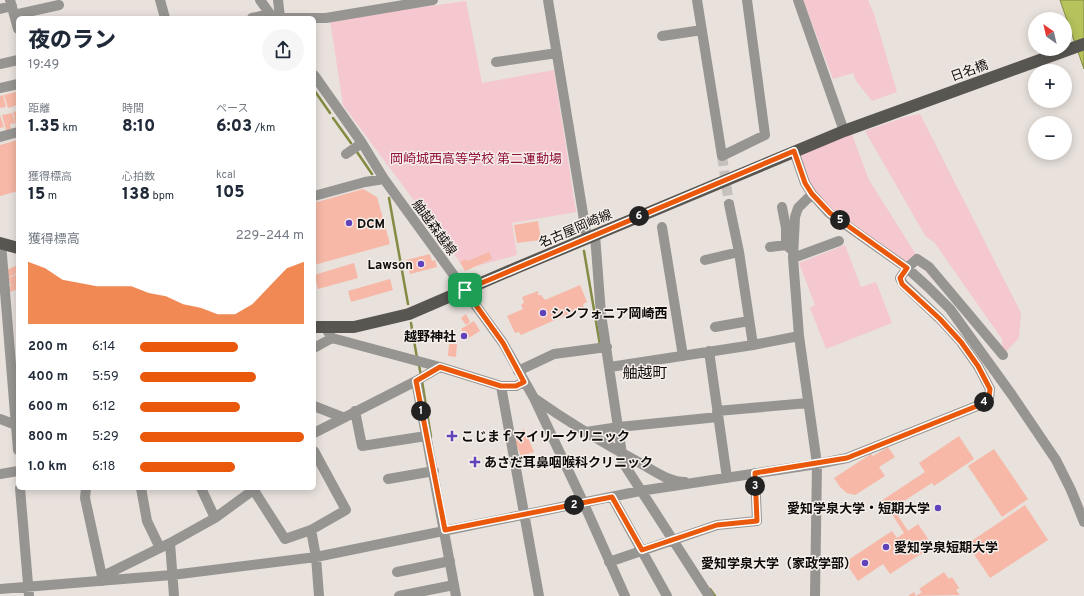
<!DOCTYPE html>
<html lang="ja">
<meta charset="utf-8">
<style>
body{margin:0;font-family:Overpass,"Noto Sans JP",sans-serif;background:#f6f6f7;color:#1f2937;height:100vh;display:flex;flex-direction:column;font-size:15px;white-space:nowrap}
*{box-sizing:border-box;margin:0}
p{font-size:13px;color:#747a83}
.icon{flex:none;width:22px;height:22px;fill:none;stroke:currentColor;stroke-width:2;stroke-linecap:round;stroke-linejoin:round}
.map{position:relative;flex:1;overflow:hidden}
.sheet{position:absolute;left:16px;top:16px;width:300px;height:474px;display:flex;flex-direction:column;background:#fff;border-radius:6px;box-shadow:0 2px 10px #0003}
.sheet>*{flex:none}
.needle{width:26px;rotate:326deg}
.tools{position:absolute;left:1028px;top:12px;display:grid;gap:8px}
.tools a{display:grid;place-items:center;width:44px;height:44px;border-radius:50%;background:#fff;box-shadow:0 2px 10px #0003;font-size:20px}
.pin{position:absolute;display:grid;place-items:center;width:34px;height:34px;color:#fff;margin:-17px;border-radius:8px;box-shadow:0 2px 6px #0006}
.km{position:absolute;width:20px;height:20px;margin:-10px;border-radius:50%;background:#222;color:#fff;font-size:11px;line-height:20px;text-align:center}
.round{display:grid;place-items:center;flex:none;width:42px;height:42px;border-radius:21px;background:#f6f6f7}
.summary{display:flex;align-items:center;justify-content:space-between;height:68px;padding:0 12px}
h1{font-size:22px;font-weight:800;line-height:30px}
.stats{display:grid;grid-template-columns:repeat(3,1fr);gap:6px;height:68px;padding:4px 12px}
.stats div{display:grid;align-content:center}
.stats b{font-size:17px;font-weight:800}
.stats small{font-size:11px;font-weight:400}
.stats p{font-size:11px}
.chart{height:112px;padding:8px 12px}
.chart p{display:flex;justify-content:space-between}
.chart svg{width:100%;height:72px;margin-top:4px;fill:#ea580c;opacity:.7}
ul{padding:0 12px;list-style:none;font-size:13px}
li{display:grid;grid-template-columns:64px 48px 1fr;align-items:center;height:30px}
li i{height:10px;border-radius:5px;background:#ea580c}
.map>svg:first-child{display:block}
.green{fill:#f4c8ce}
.water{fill:#b6c25b;stroke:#848b43}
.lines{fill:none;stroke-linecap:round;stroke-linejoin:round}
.stream{stroke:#848b43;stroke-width:2.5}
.building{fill:#f7b8a7}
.minor-tunnel{stroke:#c7c1bd;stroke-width:10;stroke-dasharray:10 5;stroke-linecap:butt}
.minor{stroke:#969592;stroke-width:10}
.major{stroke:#585651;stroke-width:12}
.route-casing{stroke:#fff;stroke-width:8}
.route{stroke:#ea580c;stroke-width:5}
.poi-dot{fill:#6142bb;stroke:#f5eee9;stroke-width:1.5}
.labels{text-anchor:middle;stroke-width:3;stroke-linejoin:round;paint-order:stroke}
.street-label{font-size:13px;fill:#0e0c0b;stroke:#f5eee9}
.park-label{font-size:13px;fill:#90113c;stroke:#f5eee9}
.poi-label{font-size:13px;font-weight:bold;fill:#0e0c0b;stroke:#f5eee9;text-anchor:start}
.quarter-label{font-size:15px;fill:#0e0c0b;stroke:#f5eee9}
</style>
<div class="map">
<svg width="1084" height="596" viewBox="0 0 1084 596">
<rect width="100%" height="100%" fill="#e8e1dc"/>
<path class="green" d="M803 0H868L874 14 897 92 872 101 856 81 853 73 833 79Z
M466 1 482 83 554 70 576 212 512 223 517 255 465 269 343 105 330 20Z
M920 114 1021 313 1019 338 1003 355 1002 339 934 242 926 237 865 131 905 117Z
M851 132 869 180 917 256 906 264 831 211 808 181 800 153Z
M845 245 861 287 876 282 892 323 826 349 810 308 815 305 799 263Z"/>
<path class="water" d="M1060 0H1084V69Z"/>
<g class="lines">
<path class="stream" d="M314 90 330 113
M333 118 351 143
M357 152 372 174
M389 198 408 304
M584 251 600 345
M411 323 417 358
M419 365 421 376
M422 381 431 437
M710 589 715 596"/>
</g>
<path class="building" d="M16 92 18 100 17 105 8 108 4 95Z
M3 95 6 107 0 108V96Z
M18 111V130H17L13 112Z
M12 113 15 123 10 124 11 129 6 130 2 115Z
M0 115 4 127 0 128Z
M18 140V191L0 196V145Z
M363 189 377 197 390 244 314 265V203Z
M538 221 541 240 517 243 514 225Z
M489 252 492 259 465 271 460 262 466 259 468 261Z
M430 254 432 261 435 260 437 267 410 274 406 260Z
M354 263 358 278 318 289 314 275Z
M18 265V273L9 277 6 270Z
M18 274V289L10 292 8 287 11 286 8 278Z
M390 279 393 290 351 302 348 291Z
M580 285 587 302 583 304 584 307 521 335 519 332 515 333 507 316 523 309 521 305 524 302 522 297 538 291V295H541L545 300Z
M466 314 470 322 466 325 461 318Z
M474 321 480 331 467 339 461 329Z
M449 344H457L456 357 448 356Z
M524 429 534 452 521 456 512 435Z
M959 436 974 459 934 486 932 483 893 508 908 531 918 524 933 546 890 574 883 564 858 581 845 562 892 531 897 538 904 533 890 511 885 514 878 503 925 472 919 463Z
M888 447 895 457 879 467 885 476 855 495 847 493 840 487 834 478 871 454 873 456Z
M994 449 1028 499 1002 517 968 466Z
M1025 505 1048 540 990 578 967 544Z
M944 572 949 579 952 577 959 588 956 590 960 595 908 596 914 592 916 596 922 592 919 589Z"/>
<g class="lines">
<path class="minor-tunnel" d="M722 156 729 204"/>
<path class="minor" d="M10 0 18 29
M160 0 165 18
M260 0 273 18
M278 0 280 17
M548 0 587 238
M697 0 722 156 765 135 747 0
M798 0 844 131
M0 9 12 6
M14 15 59 5
M252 18 270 14
M278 18H326L433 0
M662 36 702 30
M496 62 557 53
M0 64 18 60
M314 75 362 143 384 179 503 343 534 398 584 504 625 596
M0 88 18 84
M0 137 18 132
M794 151 805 183 812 194 829 213 907 268 928 287 950 309 1012 395 1056 460 1071 490 1084 522
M346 154 362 143
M812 194 798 208 795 217 793 258 799 336 817 464 815 596
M314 196 365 182 384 179
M729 204 739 252 753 345
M782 207 786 228V245L793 251
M662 227 683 356
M595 235 601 314 622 454V461L709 596
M1 243 18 450
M770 247 786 245
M793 258 839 241
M705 260 739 252
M325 327 332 338 440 367 501 386H516L524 382
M715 327 749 321
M314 348 332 338
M709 351 727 478
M610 367 753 345 799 336
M518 371 554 354 607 347
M416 381 456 596
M501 386 539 596
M534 398C568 422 603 443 640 463 654 471 669 482 685 482
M314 406 342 417
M355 411 362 446 426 436
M717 411 808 403
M0 419 16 425H18
M586 432 619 427 718 417
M314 433 416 381 440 367
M0 474 18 471
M388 479 434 471
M20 488 29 596
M86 488 85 498 103 581
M141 488 147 521 160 548
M201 488 215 518
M253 489 285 539 311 530 346 510 314 451
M612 497 667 596
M311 530 316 557 319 596
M170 543 174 596
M609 562 717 525 757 521 755 473
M397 572 450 561
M103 576 170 543 215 518 256 488
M0 589 172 575 316 557 640 491 817 464 847 458 982 404 989 398 990 389 978 366 961 342 940 319 903 284 900 278 907 268 917 259 929 267 1003 355
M399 596 454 585"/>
<path class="major" d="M0 243 18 248
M314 327H354L409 314 516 268 844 131 1084 44"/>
</g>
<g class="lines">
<defs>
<path id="route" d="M794 151 805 183 812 194 830 213 907 268 900 278 902 284 940 319 961 342 978 366 990 389 989 398 982 404 847 458 755 473 757 521 717 525 642 550 612 497 445 530 416 381 440 367 501 386H516L524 382 503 343 465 290Z"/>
</defs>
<use href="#route" class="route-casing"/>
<use href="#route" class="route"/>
</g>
<g class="poi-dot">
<circle cx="349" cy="223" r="4"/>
<circle cx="421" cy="264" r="4"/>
<circle cx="543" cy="313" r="4"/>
<circle cx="464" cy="336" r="4"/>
<path d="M450 430h4v4h4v4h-4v4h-4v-4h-4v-4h4z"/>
<path d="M473 456h4v4h4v4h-4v4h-4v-4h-4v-4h4z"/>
<circle cx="938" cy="508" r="4"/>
<circle cx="886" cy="547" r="4"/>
<circle cx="865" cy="563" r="4"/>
</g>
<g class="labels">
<g class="street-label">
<text transform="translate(969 70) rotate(-20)" y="5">日名橋</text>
<text transform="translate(435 227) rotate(54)" y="5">舳越森越線</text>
<text transform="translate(575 228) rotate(-23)" y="5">名古屋岡崎線</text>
</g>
<g class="park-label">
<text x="476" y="163">岡崎城西高等学校 第二運動場</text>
</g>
<g class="poi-label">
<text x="357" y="228">DCM</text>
<text x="413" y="269" text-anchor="end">Lawson</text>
<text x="551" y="318">シンフォニア岡崎西</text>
<text x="456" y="341" text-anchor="end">越野神社</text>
<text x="461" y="441">こじまｆマイリークリニック</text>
<text x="484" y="467">あさだ耳鼻咽喉科クリニック</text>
<text x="930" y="513" text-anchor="end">愛知学泉大学・短期大学</text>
<text x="894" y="552">愛知学泉短期大学</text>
<text x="857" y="568" text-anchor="end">愛知学泉大学（家政学部）</text>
</g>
<g class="quarter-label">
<text x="645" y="378">舳越町</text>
</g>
</g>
</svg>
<div class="tools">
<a><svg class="needle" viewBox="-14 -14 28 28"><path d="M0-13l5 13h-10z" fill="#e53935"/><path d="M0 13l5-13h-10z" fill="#747a83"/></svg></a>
<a>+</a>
<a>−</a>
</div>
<div class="pin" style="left:465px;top:290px;background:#1e9e55"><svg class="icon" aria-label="arrive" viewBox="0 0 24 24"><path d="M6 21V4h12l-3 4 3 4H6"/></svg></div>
<b class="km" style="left:421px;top:411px">1</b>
<b class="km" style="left:574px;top:505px">2</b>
<b class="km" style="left:755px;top:486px">3</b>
<b class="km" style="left:984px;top:402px">4</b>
<b class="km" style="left:840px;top:220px">5</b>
<b class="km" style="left:639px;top:216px">6</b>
<section class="sheet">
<div class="summary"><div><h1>夜のラン</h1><p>19:49</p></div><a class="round"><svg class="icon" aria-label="share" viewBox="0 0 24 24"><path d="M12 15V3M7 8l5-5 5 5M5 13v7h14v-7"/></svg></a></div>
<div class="stats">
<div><p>距離</p><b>1.35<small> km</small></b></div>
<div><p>時間</p><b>8:10</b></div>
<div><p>ペース</p><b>6:03<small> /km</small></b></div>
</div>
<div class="stats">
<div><p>獲得標高</p><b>15<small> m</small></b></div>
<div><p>心拍数</p><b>138<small> bpm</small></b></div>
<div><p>kcal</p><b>105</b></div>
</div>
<div class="chart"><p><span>獲得標高</span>229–244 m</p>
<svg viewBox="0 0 160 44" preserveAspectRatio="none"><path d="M0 44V6L10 10L20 17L30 19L40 21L50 21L60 21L70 25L80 27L90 32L100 34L110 38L120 38L130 32L140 21L150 10L160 6V44z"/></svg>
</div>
<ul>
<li><b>200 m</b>6:14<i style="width:60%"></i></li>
<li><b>400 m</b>5:59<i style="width:71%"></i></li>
<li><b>600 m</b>6:12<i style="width:61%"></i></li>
<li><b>800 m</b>5:29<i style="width:100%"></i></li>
<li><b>1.0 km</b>6:18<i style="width:58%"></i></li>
</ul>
</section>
</div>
